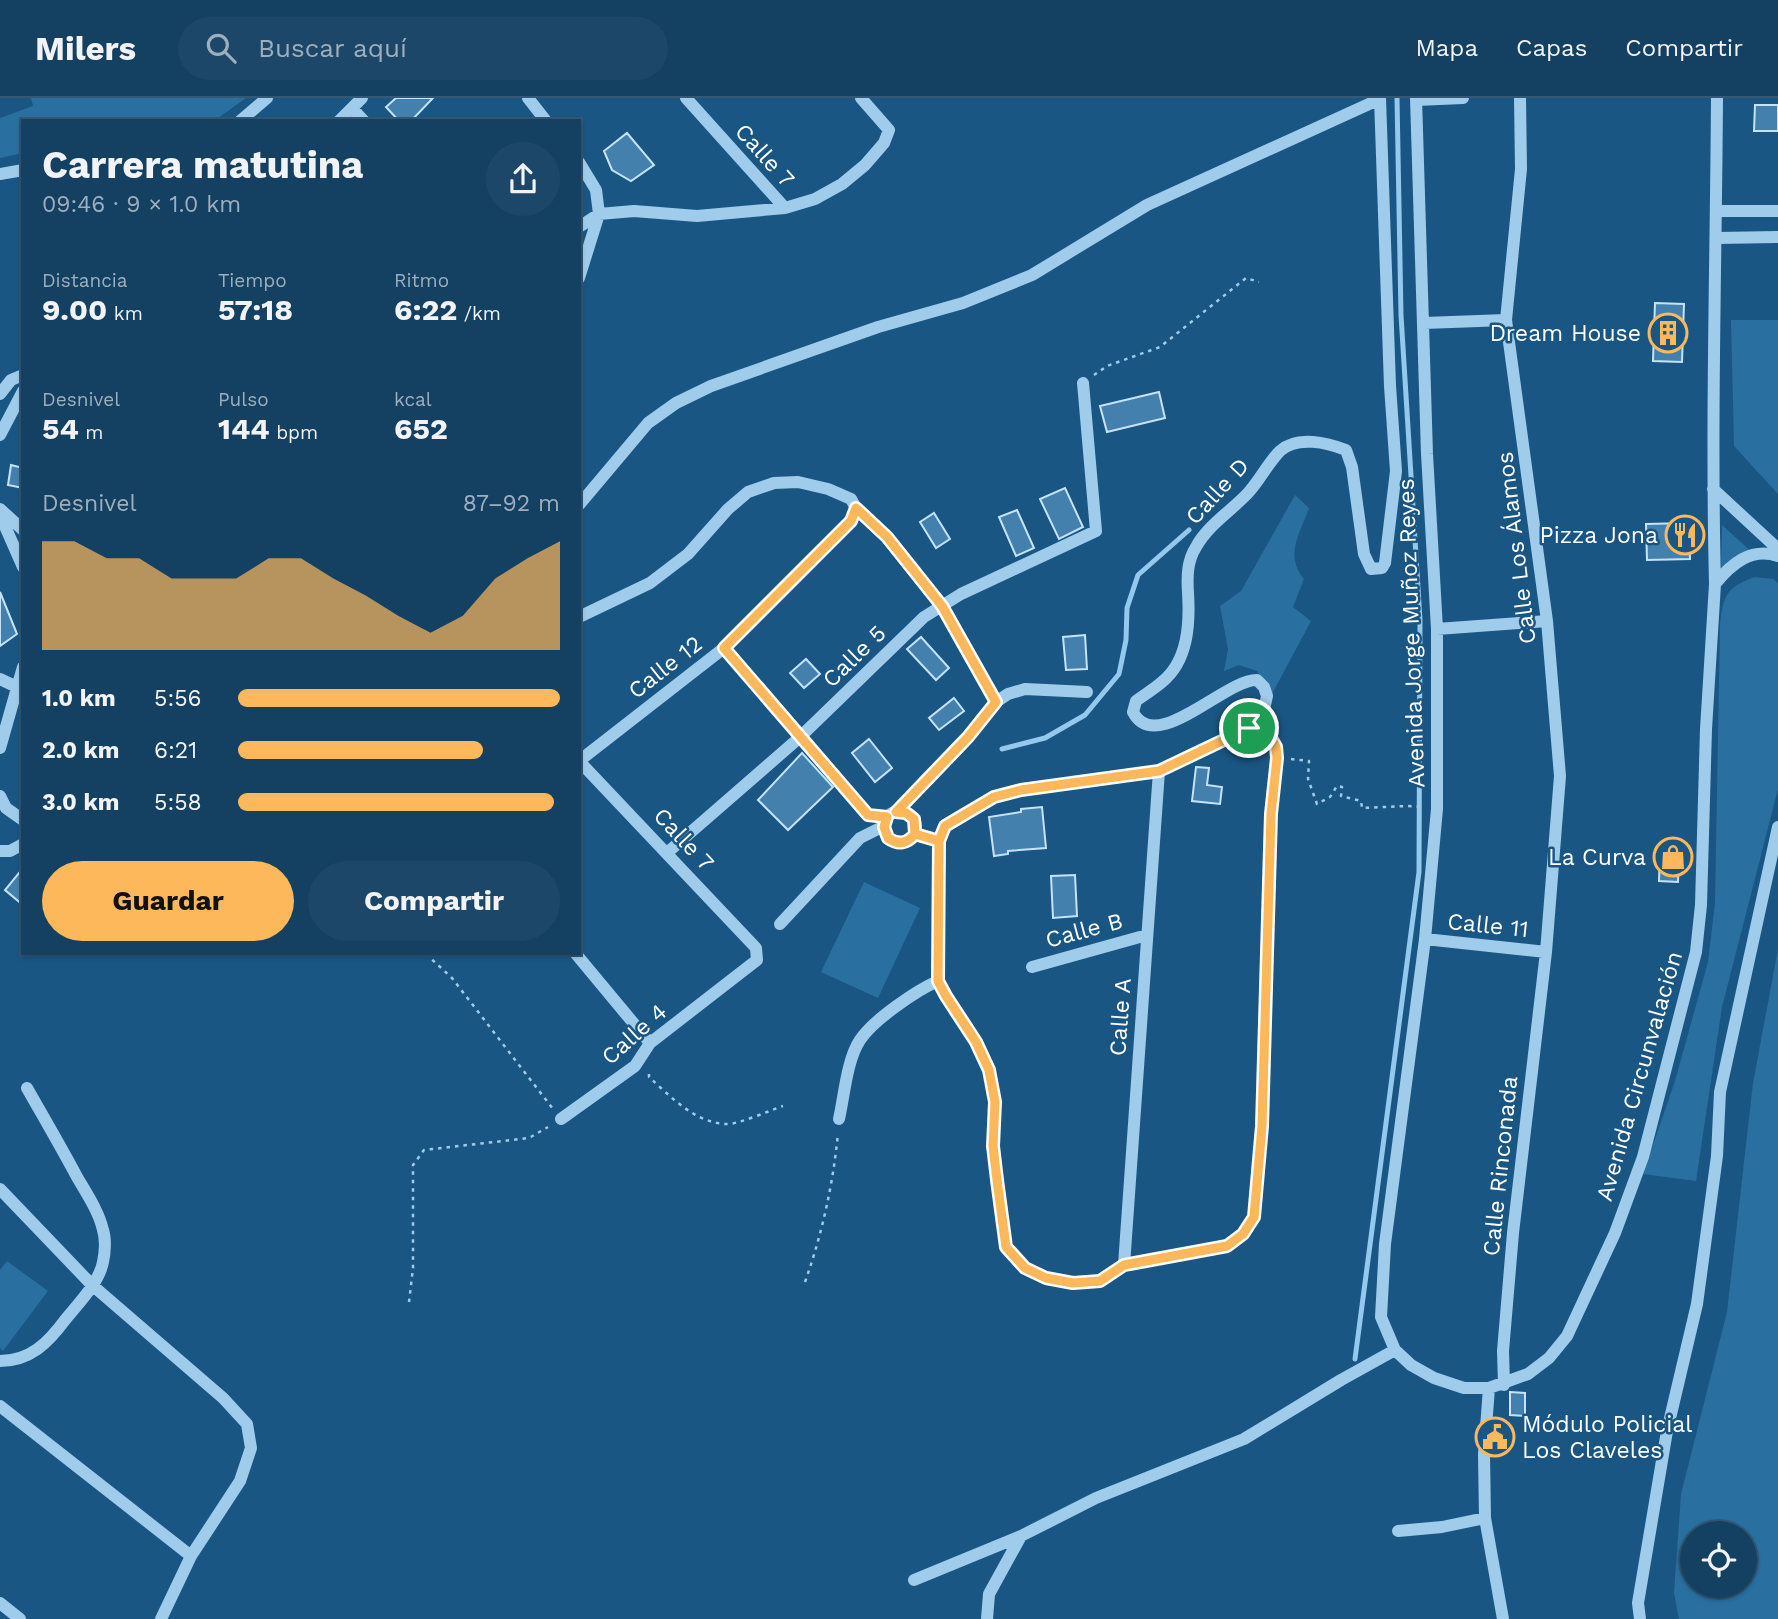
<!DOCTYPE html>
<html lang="es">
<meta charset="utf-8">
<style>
body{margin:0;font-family:"Work Sans",sans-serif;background:#1d4768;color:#f1f3f6;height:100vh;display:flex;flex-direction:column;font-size:26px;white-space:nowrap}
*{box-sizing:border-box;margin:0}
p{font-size:23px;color:#9dafbe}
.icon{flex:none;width:38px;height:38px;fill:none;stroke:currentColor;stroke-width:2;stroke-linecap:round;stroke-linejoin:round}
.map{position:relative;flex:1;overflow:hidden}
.panel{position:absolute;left:21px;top:21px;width:560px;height:836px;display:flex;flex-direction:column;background:#144062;border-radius:0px;box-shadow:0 2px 5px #0004,0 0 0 2px #335977}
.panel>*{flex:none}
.tools{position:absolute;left:1680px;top:1423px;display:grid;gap:14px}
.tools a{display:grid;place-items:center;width:77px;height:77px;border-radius:50%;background:#144062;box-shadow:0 2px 5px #0004,0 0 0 2px #335977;font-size:35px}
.pin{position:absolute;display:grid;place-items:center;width:60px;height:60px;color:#fff;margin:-30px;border:4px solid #fff;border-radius:50%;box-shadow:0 2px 7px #0007}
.round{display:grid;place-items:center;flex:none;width:74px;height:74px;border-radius:37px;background:#1d4768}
.headline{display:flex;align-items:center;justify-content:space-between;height:119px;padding:0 21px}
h1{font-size:38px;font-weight:700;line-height:52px}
.stats{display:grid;grid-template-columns:repeat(3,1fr);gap:10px;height:119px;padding:7px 21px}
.stats div{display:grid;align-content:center}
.stats b{font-size:30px;font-weight:700}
.stats small{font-size:19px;font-weight:400}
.stats p{font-size:19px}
.chart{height:196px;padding:14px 21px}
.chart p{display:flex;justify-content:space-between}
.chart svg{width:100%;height:126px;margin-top:7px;fill:#fdb85b;opacity:.7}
.primary-button{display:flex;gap:14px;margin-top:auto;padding:14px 21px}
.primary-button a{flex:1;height:80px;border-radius:42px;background:#fdb85b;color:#111;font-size:28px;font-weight:700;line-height:80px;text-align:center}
.primary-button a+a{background:#1d4768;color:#f1f3f6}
ul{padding:0 21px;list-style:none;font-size:23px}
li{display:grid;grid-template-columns:112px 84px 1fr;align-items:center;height:52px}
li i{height:18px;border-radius:9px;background:#fdb85b}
header{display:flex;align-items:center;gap:42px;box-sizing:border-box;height:98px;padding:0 35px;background:#144062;border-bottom:2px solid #335977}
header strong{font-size:33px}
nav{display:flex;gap:38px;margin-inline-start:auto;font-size:24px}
.search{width:490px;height:63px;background:#1d4768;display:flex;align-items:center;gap:18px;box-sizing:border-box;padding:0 24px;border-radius:38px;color:#9dafbe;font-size:26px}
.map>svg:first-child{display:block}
.green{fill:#296fa0;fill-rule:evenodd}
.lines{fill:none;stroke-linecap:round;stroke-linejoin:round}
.stream{stroke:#92c9ed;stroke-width:5}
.building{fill:#4380ad;stroke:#c4e3f8;stroke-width:2}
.path{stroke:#9fcceb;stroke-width:2.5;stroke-dasharray:3.5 5;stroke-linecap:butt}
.minor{stroke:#9fcceb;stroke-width:12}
.route-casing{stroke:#fff;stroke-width:14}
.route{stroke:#fdb85b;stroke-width:9}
.labels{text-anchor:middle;stroke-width:5;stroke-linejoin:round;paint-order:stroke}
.street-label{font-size:23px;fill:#fff;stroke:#1a5683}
.poi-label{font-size:23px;fill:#fff;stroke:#1a5683;text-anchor:end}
</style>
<header>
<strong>Milers</strong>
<div class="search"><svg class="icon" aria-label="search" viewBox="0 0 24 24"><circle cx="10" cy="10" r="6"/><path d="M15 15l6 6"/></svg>Buscar aquí</div>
<nav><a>Mapa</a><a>Capas</a><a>Compartir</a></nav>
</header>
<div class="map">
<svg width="1778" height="1521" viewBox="0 0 1778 1521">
<rect width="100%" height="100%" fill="#1a5683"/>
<path class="green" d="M31 0H246L214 23H23V55L0 60V20L33 8Z
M1731 222H1778V396L1734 348Z
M1295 397 1309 410C1300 436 1284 457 1304 481L1293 509 1311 523 1272 596 1257 573 1239 567 1224 573 1228 551 1220 508 1241 493Z
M1722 427 1753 455 1721 471Z
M1755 479 1773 481 1778 485V691L1722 909 1696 1083 1643 1076 1675 983 1708 864 1715 805 1720 527C1723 498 1726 489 1755 479Z
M864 784 920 810 878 900 821 874Z
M1778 851V1521H1679L1674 1495 1681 1396 1727 1214 1753 985ZM1692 1435H1745V1488H1692Z
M7 1163 48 1193 3 1253 0 1250V1172Z"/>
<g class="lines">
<path class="stream" d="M1002 651 1045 640 1085 617 1119 576 1126 542 1127 510 1138 477 1189 432
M1355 1261 1419 774 1420 522 1401 217 1397 0"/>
</g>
<path class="building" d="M396 0H433L411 23H399L386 9Z
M1755 7H1778V33H1754Z
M627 35 654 67 631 83 612 72 604 53Z
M1655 205 1684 206 1682 264 1653 263Z
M1159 294 1165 320 1107 334 1100 308Z
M11 367 23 370V390L8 387Z
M1065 390 1083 429 1059 441 1040 401Z
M1017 412 1034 450 1016 458 999 419Z
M934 415 950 441 936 450 920 424Z
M1689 425 1690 461 1647 462 1646 426Z
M0 494 17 536 0 548Z
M1085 537 1087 571 1066 572 1063 539Z
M921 539 949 570 936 582 907 551Z
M806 561 820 576 804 590 790 575Z
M954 600 964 613 939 632 929 620Z
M869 641 892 670 875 684 852 655Z
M802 655 833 689 788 732 758 702Z
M1196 669 1209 670 1207 687 1222 689 1220 706 1192 703Z
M1042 709 1046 750 1008 753V756L994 758 989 719 1021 714V711Z
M1660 754H1679L1678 784 1659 783Z
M23 770V807L5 792Z
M1075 777 1077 818 1053 820 1051 778Z
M1510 1294 1525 1295V1318L1510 1317Z"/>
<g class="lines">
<path class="path" d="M1094 277 1107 268 1160 249 1246 180 1259 184
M1291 661 1309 663 1308 681 1317 706 1330 699 1337 688 1342 689 1341 698 1361 703 1362 710 1407 708 1424 709
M426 856 452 880 553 1011
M649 976V979C670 998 695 1025 726 1026 737 1027 771 1012 783 1008
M805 1184C822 1136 833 1087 838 1035
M409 1204 413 1170V1067L424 1052 529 1040 548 1029"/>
<path class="minor" d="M528 0 546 23
M686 0 785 110
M1416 0 1427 356 1437 531V711L1425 841 1385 1146 1381 1219 1395 1252 1411 1267 1434 1280 1464 1290H1489L1528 1276 1549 1260 1567 1238 1615 1135 1643 1059 1696 854 1701 807 1706 631 1715 486C1731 466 1751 449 1778 458
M1416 2 1463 0
M352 10 364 23
M240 23 267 0
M339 23 362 0
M579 64 596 92 599 116 579 180
M0 76 23 72
M1716 113H1778
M579 129 599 116 634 113 697 118 785 110 815 101 842 86 865 67 884 45 889 32 861 0
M1717 140 1778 139
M1424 225 1506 222
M0 296 11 282 23 277
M0 337 23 293
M1713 391 1778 451
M579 407 648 325 676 305 711 288 878 229 963 205 1032 177 1147 107 1380 1
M0 411 23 432
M0 417 23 469
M1715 486C1711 324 1716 162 1717 0
M579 519 650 485 688 456 728 411 748 394 774 385 798 384 828 391 851 401 856 410 887 439 942 508 996 604
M1437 531 1547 523
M724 550 868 717 887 719
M0 581 17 589
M1249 630 1267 633 1276 649 1277 660 1271 716 1262 1028 1254 1119 1243 1136 1227 1148 1124 1167 1100 1183 1073 1185 1046 1180 1025 1170 1006 1149 993 1048 995 1004 989 972 976 944 946 898 938 883 939 743 945 728 994 699 1021 692 1159 673 1249 630 1265 607 1267 598 1264 589 1257 582C1225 581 1156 658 1133 614L1136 603C1144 597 1154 591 1162 584 1188 563 1190 526 1188 495 1187 479 1187 463 1196 449 1208 427 1231 413 1248 395 1260 382 1268 365 1280 353 1297 337 1328 345 1346 352L1352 369 1364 456 1371 471 1382 470 1385 465 1396 373 1390 288 1380 0
M0 650 23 569
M579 663 724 550 851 423 856 410
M0 698 6 710 23 722
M884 729a16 16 0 1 1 32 0a16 16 0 1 1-32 0Z
M896 714 968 639 996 604 1008 596 1025 591 1087 594
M0 753H10L23 746
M668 754 799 640 924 519 961 496 1096 433 1083 285
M780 826 860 740 884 728
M1425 841 1546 854
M576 856 650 945
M1032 869 1147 837
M561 1021 635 968 650 945 757 862 756 850 579 663
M839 1021C844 999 847 961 860 942 873 922 917 892 938 883
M0 1091 92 1187 223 1300 247 1326 251 1350 240 1383 191 1458 161 1521
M1124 1167 1159 673
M0 1263C30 1263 48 1245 65 1222 78 1206 99 1185 103 1164 105 1155 106 1141 103 1132 99 1114 87 1096 77 1079 61 1049 44 1020 27 990
M1504 1287 1503 1253 1513 1135 1546 854 1560 678 1547 523 1506 222 1521 71 1520 0
M1489 1290 1484 1356 1485 1420 1503 1521
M0 1308 191 1458
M1398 1433 1442 1429 1485 1420
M914 1482 1021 1438 1096 1400 1244 1341 1341 1282 1395 1252
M0 1505 20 1521
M987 1521 989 1496 1021 1438
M1640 1521 1638 1505 1667 1333 1697 1206 1717 1058 1720 994 1778 729"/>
</g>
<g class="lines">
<defs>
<path id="route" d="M1249 630 1159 673 1021 692 994 699 945 728 939 743 915 736 914 721 906 715 896 714 968 639 996 604 942 508 887 439 856 410 851 423 724 550 868 717 887 719 884 729 888 740C898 747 907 746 915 736L939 743 938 883 946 898 976 944 989 972 995 1004 993 1048 997 1082 1006 1149 1025 1170 1046 1180 1073 1185 1100 1183 1124 1167 1227 1148 1243 1136 1254 1119 1262 1028 1271 716 1277 660 1276 649 1267 633 1249 630"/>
</defs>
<use href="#route" class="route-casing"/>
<use href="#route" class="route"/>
</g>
<defs>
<symbol id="building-ring" viewBox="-11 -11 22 22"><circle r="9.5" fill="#1a5683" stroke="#fdb85b" stroke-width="1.5"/><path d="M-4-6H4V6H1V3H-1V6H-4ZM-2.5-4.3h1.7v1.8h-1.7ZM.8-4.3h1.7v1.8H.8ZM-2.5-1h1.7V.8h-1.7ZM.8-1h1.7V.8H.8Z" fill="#fdb85b"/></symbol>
<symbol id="restaurant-ring" viewBox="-11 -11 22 22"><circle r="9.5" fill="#1a5683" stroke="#fdb85b" stroke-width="1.5"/><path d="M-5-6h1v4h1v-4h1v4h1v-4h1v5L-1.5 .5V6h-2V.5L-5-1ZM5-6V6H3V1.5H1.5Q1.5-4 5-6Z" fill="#fdb85b"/></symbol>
<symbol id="shop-ring" viewBox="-11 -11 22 22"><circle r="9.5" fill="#1a5683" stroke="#fdb85b" stroke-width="1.5"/><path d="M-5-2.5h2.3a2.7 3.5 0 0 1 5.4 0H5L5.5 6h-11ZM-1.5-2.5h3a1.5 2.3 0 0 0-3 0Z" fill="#fdb85b"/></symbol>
<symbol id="civic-ring" viewBox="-11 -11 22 22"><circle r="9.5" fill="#1a5683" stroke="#fdb85b" stroke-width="1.5"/><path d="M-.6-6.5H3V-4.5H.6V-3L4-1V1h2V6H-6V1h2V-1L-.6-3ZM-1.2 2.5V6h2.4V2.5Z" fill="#fdb85b"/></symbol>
</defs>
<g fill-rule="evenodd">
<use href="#building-ring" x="1646" y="213" width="44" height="44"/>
<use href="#restaurant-ring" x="1663" y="415" width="44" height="44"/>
<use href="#shop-ring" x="1651" y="737" width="44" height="44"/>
<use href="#civic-ring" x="1473" y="1317" width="44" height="44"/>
</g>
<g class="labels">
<g class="street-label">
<text transform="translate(765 57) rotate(48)" y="8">Calle 7</text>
<text transform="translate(1217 393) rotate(-47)" y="8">Calle D</text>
<text transform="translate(1516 450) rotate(-97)" y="8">Calle Los Álamos</text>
<text transform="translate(1411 535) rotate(-92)" y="8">Avenida Jorge Muñoz Reyes</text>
<text transform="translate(854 558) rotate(-44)" y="8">Calle 5</text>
<text transform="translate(665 569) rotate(-38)" y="8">Calle 12</text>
<text transform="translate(684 741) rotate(47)" y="8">Calle 7</text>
<text transform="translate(1488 827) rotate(6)" y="8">Calle 11</text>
<text transform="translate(1084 832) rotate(-15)" y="8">Calle B</text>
<text transform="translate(1120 919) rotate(-86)" y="8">Calle A</text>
<text transform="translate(634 936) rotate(-42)" y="8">Calle 4</text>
<text transform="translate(1639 978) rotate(-74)" y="8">Avenida Circunvalación</text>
<text transform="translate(1500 1068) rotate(-84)" y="8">Calle Rinconada</text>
</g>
<g class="poi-label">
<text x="1641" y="243">Dream House</text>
<text x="1658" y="445">Pizza Jona</text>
<text x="1646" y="767">La Curva</text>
<text x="1522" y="1334" text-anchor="start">Módulo Policial<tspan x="1522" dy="26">Los Claveles</tspan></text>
</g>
</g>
</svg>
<div class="tools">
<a><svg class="icon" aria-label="locate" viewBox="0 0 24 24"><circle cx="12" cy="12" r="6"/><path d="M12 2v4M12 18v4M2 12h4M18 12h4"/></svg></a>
</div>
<div class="pin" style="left:1249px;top:630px;background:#1e9e55"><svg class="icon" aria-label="arrive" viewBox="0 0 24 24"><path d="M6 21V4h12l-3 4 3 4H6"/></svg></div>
<section class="panel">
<div class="headline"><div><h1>Carrera matutina</h1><p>09:46 · 9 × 1.0 km</p></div><a class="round"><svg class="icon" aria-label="share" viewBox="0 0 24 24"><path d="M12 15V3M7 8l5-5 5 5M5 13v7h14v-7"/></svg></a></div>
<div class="stats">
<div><p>Distancia</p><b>9.00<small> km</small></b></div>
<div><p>Tiempo</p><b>57:18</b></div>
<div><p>Ritmo</p><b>6:22<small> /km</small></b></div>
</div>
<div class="stats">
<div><p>Desnivel</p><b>54<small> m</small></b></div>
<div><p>Pulso</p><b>144<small> bpm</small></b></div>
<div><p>kcal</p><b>652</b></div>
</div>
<div class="chart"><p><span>Desnivel</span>87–92 m</p>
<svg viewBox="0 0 160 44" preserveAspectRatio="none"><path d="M0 44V6L10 6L20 12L30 12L40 19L50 19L60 19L70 12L80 12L90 19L100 25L110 32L120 38L130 32L140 19L150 12L160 6V44z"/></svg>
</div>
<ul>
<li><b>1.0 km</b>5:56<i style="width:100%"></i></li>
<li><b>2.0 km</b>6:21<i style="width:76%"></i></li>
<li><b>3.0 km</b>5:58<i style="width:98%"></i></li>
</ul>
<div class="primary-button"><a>Guardar</a><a>Compartir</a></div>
</section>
</div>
